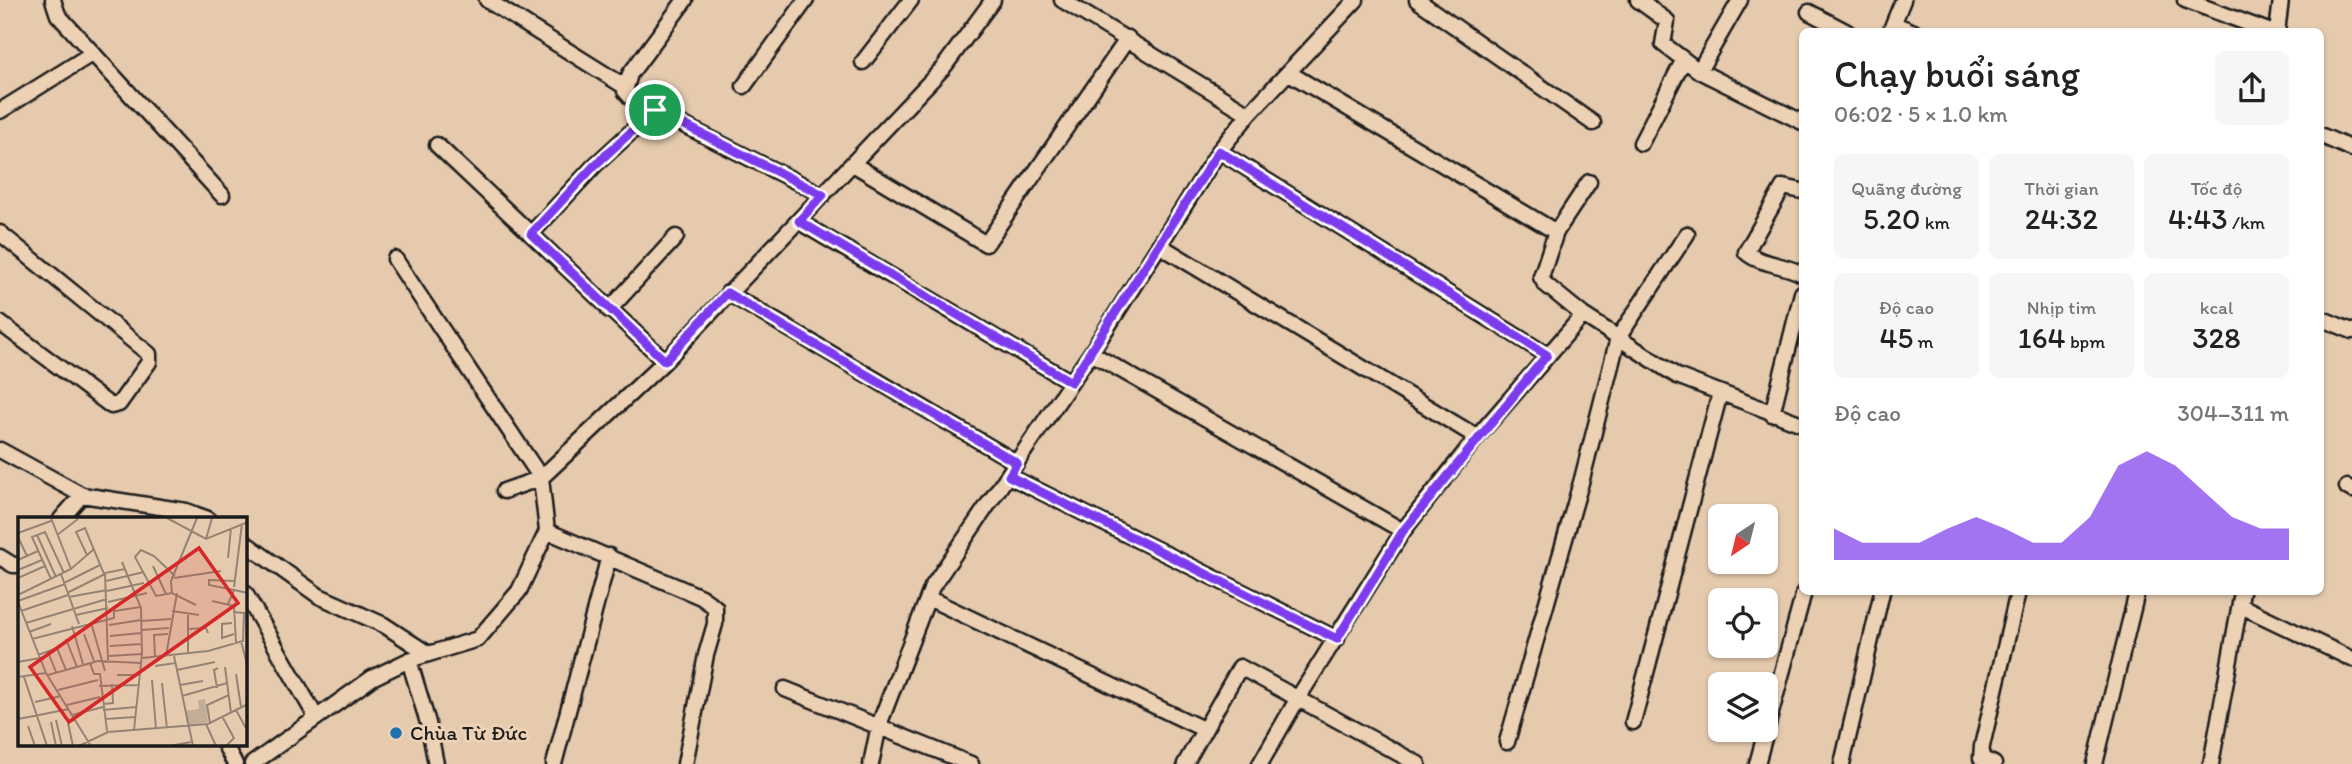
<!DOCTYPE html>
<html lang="vi">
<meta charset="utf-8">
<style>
body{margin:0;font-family:Itim,sans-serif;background:#f6f6f6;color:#222;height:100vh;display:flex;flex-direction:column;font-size:26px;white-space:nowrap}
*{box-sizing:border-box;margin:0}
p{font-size:23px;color:#767676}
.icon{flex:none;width:38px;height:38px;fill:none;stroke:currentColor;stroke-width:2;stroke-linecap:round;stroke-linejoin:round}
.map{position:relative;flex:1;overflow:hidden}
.drawer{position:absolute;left:1799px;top:28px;width:525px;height:567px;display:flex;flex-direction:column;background:#fff;border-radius:10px;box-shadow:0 2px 5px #0004}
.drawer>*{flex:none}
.needle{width:46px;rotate:215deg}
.fabs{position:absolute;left:1708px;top:504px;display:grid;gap:14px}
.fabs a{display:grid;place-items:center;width:70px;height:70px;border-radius:10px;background:#fff;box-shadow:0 2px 5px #0004;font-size:35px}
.pin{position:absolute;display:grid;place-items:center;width:60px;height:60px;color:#fff;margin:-30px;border:4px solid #fff;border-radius:50%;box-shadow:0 2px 7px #0007}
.round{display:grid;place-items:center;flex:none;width:74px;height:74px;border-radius:10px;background:#f6f6f6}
.headline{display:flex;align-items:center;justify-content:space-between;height:119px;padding:0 35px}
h1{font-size:38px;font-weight:600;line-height:52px}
.stats{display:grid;grid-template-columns:repeat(3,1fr);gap:10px;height:119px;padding:7px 35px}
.stats div{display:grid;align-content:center;border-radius:10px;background:#f6f6f6;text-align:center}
.stats b{font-size:30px;font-weight:600}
.stats small{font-size:19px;font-weight:400}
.stats p{font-size:19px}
.chart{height:196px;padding:14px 35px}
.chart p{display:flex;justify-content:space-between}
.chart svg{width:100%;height:126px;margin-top:7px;fill:#7c3aed;opacity:.7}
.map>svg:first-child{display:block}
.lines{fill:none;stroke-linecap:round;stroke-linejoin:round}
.minor-casing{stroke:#1c1c1c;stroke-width:19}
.minor{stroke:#edd1b4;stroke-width:14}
.route-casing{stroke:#fff;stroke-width:14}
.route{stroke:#7c3aed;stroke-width:9}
.poi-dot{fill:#1f6fb2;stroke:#edd1b4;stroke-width:2.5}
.labels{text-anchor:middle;stroke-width:6;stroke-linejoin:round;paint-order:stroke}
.poi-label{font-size:21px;fill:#1c1c1c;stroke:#edd1b4;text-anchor:start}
.inset-road{fill:none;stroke:#958474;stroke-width:2}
.view{fill:#d62828;fill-opacity:0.15;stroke:#d62828;stroke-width:3.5}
.inset-edge{fill:none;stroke:#1c1c1c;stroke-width:3.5}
</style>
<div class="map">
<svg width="2352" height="764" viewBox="0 0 2352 764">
<rect width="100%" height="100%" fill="#e5caae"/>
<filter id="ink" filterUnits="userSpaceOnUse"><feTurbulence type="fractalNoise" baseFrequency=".0143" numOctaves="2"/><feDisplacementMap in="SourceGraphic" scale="14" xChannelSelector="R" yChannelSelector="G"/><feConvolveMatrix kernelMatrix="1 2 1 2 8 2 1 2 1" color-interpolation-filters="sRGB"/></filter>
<g filter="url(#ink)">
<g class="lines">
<defs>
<path id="minor" d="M53 0 58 15 222 195
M487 0 624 86
M685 0 630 74 625 91 632 99 823 195
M1062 0 1249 114
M1417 0 1593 123
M1638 0 1667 21 1663 44 1699 71 1802 122
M2185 0 2271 32
M1809 12 1847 32
M1894 24 1914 32
M1890 32 1903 0
M2277 32 2281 0
M863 62 911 0
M1699 71 1740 0
M1289 73 1556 232 1541 277 1545 284 1583 315 1677 376 1802 424
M744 86 806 0
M0 111 93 53
M2320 135 2352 149
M1641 143 1683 61
M437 145 665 361
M1219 151 1547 355
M853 164 986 244 1128 38
M1802 191 1783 187 1746 252C1760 265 1785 264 1802 274
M798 221 1071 382
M1556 232 1589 182
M0 233 149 354V362L119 404 111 406 0 323
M531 234 594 166 655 110
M1159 245 1477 437
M395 259 541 478 547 531 701 597 715 607V624L706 655 685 764
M728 293 1017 463
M609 310 676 237
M2320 318 2352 331
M1091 353 1403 531
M1772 414 1802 293
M0 450 82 495 186 511 208 519
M1009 476 1337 639
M2347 487 2352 490
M504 491 541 478 665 361 943 68 993 0
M61 519 82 495
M245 543 319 596 384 625 427 653
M0 557 13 565H19
M245 593 316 717
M928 598 1203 729
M2241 606 2352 659
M409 660 428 723 436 764
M785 689 971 764
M1633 722 1720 393
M1507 742 1582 479 1618 338 1687 234
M225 745 235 764
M252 764 372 678 409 660 478 639 519 591 547 531
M554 764 609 556
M871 764 879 725 932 587 1091 353 1219 151 1249 114 1356 0
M1185 764 1240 667 1418 764
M1260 764 1298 698 1403 531 1477 437 1583 315
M1757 764 1804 592
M1842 764 1882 592
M1994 764 1981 758 1982 746 2018 592
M2095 764 2137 592
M2211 764 2242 592"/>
</defs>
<use href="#minor" class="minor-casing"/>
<use href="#minor" class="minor"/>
</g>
</g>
<g class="lines" filter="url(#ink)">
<defs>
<path id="route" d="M655 110 823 195 799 221 1071 382 1219 151 1547 355 1403 531 1337 639 1009 476 1017 463 727 293 665 361 531 234 594 166Z"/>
</defs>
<use href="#route" class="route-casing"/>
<use href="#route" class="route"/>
</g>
<circle class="poi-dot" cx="396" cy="733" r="7"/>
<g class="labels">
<g class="poi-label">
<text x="410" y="740">Chùa Từ Đức</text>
</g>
</g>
<g transform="translate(18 517)">
<rect width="229" height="229" fill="#e5caae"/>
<path d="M187 182 190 205 169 209 167 194 181 192 180 183Z" fill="#c3ad96"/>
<path class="inset-road" d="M33 1 53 52M149 1 188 22 230 5M0 16 33 4M19 18 38 60M39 18 60 2M0 20 9 39M188 22 194 1M69 38 58 15 67 11 86 57M210 41 213 11M0 43 20 34M104 45 123 91 124 137 116 213M135 49 148 77M0 53 24 43M43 57 61 107M157 59 136 39 123 33 117 40 138 79 154 76 178 88M0 61 27 49M156 61 203 54M33 62 14 20 27 15 46 56M88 64 126 55M46 66 82 48M216 70 224 7M216 73 191 68V63L217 64M89 74 126 66M49 76 87 57M154 76 153 64 179 1M0 78 53 52 76 32M51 80 89 73M0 84 47 67M194 84 216 89 218 126M0 85 28 156 73 229M90 85 129 76M210 87 216 73 230 76M3 94 50 78M97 94 122 90M154 94 181 98M170 96V136M58 98 90 91M123 104 153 102M8 106 89 82M214 106 204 107V121L216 117M91 108 123 103M54 109 65 147M74 109 87 154M170 112 188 111 190 116M123 113 151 111M11 115 33 107M66 117 76 144M92 119 123 116M14 122 96 101V89M48 122 59 150M223 124 230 151M92 129 124 127M30 135 38 155M20 138 39 131 48 153M91 139 123 137M148 139 159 76M156 139 175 229M137 140 136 118 150 117M124 141 190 134 225 124 226 96 215 95M90 143 87 56 107 52M0 145 22 141M72 146 76 157H82L89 214M137 149 158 146M207 150 213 196M159 153 197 145M218 157 223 190M30 158 80 144 123 146M99 158H121M0 160 28 156M6 160 29 229M134 163 138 212M144 166 149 212M162 168 185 164M81 169 120 168M199 171 196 153 200 151M40 173 80 163M164 179 209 166M17 185 43 179M85 187 95 186 94 167M49 188 82 180M85 193 118 190M218 193 229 213M21 198 51 192M54 198 85 190M205 201 216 221 208 229M0 202 21 198M87 202 117 200M38 203 44 229M33 205 38 229M50 206 55 229M192 206 189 188 211 178M188 207 198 229M10 209 17 229M61 229 90 215 190 207 230 187M152 229 173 225"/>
<path class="view" d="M181 31 220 86 51 205 12 150Z"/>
<rect width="229" height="229" class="inset-edge"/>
</g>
</svg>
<div class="fabs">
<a><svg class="needle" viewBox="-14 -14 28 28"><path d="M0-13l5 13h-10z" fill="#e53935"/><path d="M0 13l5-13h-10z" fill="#767676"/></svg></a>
<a><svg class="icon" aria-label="locate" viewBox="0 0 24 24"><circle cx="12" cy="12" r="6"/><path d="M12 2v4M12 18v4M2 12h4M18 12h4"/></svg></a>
<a><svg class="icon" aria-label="layers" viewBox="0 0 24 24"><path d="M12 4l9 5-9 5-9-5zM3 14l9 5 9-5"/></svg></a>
</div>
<div class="pin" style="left:655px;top:110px;background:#1e9e55"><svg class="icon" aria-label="arrive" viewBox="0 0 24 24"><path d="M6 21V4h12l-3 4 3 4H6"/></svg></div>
<section class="drawer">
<div class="headline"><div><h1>Chạy buổi sáng</h1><p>06:02 · 5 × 1.0 km</p></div><a class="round"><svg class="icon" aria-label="share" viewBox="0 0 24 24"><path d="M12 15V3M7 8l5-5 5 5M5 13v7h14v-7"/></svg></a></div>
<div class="stats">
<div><p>Quãng đường</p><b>5.20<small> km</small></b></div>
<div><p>Thời gian</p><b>24:32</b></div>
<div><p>Tốc độ</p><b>4:43<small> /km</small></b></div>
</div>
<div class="stats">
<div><p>Độ cao</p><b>45<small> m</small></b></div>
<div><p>Nhịp tim</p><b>164<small> bpm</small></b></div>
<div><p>kcal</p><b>328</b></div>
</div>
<div class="chart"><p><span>Độ cao</span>304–311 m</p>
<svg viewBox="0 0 160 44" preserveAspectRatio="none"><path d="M0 44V33L10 38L20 38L30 38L40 33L50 29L60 33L70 38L80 38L90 29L100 11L110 6L120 11L130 20L140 29L150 33L160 33V44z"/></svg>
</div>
</section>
</div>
